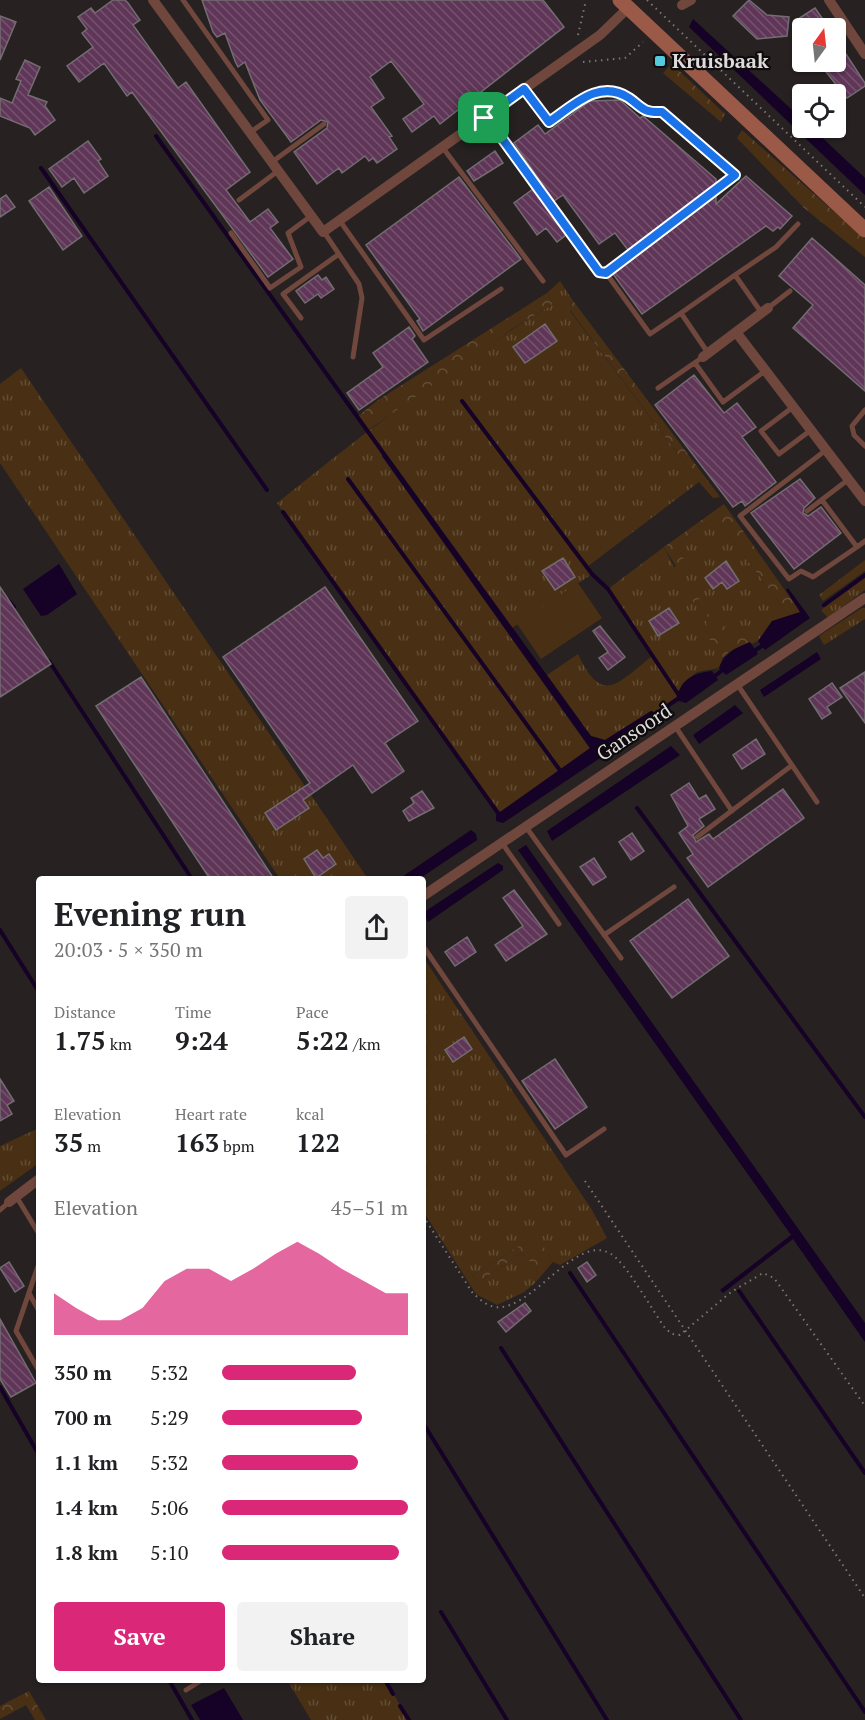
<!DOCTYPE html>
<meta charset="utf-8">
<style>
body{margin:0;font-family:"PT Serif",serif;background:#f2f2f2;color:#202124;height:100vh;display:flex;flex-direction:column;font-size:22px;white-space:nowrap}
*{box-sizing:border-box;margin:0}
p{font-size:20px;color:#757577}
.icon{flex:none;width:33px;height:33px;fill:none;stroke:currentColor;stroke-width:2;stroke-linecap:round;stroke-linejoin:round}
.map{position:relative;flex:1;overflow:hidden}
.side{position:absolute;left:36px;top:876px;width:390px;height:807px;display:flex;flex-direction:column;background:#fff;border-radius:6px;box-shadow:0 2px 4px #0004}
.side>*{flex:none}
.needle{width:39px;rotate:15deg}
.fabs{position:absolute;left:792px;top:18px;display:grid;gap:12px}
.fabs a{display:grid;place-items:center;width:54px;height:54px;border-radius:6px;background:#fff;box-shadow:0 2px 4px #0004;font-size:30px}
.pin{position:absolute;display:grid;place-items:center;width:51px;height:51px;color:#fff;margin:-26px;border-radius:12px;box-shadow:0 3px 9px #0006}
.round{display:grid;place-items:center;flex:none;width:63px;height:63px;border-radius:6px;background:#f2f2f2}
.overview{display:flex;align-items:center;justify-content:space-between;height:102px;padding:0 18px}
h1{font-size:33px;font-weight:700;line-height:45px}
.figures{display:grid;grid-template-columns:repeat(3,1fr);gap:9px;height:102px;padding:6px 18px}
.figures div{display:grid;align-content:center}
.figures b{font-size:26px;font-weight:700}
.figures small{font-size:16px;font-weight:400}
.figures p{font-size:16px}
.chart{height:168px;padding:12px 18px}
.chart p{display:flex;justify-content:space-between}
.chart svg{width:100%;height:108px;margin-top:6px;fill:#db2777;opacity:.7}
.button{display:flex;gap:12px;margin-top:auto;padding:12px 18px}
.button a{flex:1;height:69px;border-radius:6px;background:#db2777;color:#fff;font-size:24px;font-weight:700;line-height:69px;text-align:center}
.button a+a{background:#f2f2f2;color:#202124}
ul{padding:0 18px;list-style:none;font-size:20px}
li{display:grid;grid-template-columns:96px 72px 1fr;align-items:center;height:45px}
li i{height:15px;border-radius:8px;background:#db2777}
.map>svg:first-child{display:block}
.grass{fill:url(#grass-tufts)}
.forest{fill:url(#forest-crowns)}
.park{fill:#493014}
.water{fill:#150226}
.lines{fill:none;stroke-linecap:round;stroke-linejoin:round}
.stream{stroke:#150226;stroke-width:4}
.building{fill:url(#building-back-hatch);stroke:#736d71;stroke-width:1.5}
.path{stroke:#7d7778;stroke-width:2;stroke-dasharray:1.5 4.5;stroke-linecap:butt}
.service{stroke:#70473c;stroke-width:5}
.minor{stroke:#70473c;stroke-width:10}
.secondary{stroke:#9b5a48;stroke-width:15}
.route-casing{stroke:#fff;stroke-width:12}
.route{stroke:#1a73e8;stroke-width:8}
.poi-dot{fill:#55cadf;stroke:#0e0b0c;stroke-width:2}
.labels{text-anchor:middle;stroke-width:4.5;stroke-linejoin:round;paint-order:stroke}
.poi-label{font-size:20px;font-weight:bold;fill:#dfdadb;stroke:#0e0b0c;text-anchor:start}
.street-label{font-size:20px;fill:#dfdadb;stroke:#0e0b0c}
</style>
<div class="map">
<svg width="865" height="1720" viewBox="0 0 865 1720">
<defs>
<pattern id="grass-tufts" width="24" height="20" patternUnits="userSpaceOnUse" patternTransform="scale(1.5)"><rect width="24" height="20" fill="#493014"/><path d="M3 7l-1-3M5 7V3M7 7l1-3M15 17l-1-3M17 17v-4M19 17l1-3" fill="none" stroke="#634d36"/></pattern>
<pattern id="forest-crowns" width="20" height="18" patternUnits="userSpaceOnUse" patternTransform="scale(1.5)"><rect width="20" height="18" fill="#493014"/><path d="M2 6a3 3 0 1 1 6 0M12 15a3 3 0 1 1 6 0" fill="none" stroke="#634d36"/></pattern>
<pattern id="building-back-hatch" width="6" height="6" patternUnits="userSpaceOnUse" patternTransform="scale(1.5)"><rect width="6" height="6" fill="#5f3657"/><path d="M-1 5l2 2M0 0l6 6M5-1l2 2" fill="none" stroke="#76526f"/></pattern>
</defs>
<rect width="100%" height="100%" fill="#272122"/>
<path class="grass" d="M560 281 571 298 570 311 699 482 587 567 592 574 512 628 386 453 382 456 590 749 498 813 431 723 277 503C365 432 456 363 553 304L547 293Z
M21 368 55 418 368 879H280L0 463V384Z
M715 517 790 617C769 618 771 629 759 640 755 643 731 653 723 657L719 668 697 672 682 684 676 700 657 713 651 711 605 740 591 736 547 675 578 654C602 705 616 685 651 657L608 589 664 547 674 567 685 562 677 545Z
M865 560V571L823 601 819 595Z
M865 578V590L828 618 821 610Z
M862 608H865V619L824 645 819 636Z
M423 957 592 1210 607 1238 560 1265 553 1262 538 1238 519 1246 472 1276 478 1283 521 1253 537 1269 535 1283 524 1292 497 1305 476 1294 423 1211Z
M39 1128V1163L0 1191V1146Z
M287 1680H385L409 1720H311Z"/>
<path class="forest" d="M672 64 725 114 721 122 663 73Z
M742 130 865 239V257L804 208 737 138Z
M547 293 553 304 512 329 367 431 357 417 378 400Z
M571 298 720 497 713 498 699 482 570 310Z
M724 504 801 613 790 617 715 517 677 545 685 562V581L664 547Z
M696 594 710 617 750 642 729 651 723 657 719 656 707 635 706 621 690 597Z
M538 1237 553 1262 535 1283 537 1269 521 1253 478 1283 472 1276 519 1246Z
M29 1691 46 1720H35L26 1705 0 1719V1706Z"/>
<path class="park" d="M578 583 602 618 541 659 517 624Z"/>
<path class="water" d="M693 19 802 119V128H812L865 178V195L689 27Z
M385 452 591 736 605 740 651 711 657 713 660 718 503 823 496 821V815L590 748 382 456Z
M59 564 77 594 47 615 41 616 23 589Z
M788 588 810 618 765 650 758 641 772 621 800 612 786 590Z
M750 642 758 654 726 675 719 668C726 651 734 649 750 642Z
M817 652 821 659 764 697 760 690Z
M712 671 718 680 686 703 676 700C681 680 692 673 712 671Z
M735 705 743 713 699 744 693 735Z
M671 746 680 755 552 841 547 831Z
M471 830 476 834 477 840 419 879H399Z
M526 845 865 1323V1342L793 1239 723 1293 720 1290 791 1235 518 850Z
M498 863 503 866V870L428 922 423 913Z
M224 1688 243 1720H200L191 1705Z"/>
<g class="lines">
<path class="stream" d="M156 136 384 454
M41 168 267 490
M462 401 592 574 608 589 680 697
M348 479 559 769
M283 512 498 813
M8 600 14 607
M824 605 865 575
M751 653 765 644
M49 661 192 879
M711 679 724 669
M657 713 679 698
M637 808 865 1117
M0 930 39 992
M570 1273 865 1712
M739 1291 865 1473
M501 1348 741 1720
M0 1387 39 1455
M423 1423 607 1720
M441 1612 507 1720
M169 1680 192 1720
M385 1680 393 1694
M400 1706 409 1720"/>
</g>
<path class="building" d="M113 0H125L128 3 140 20 133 25 178 88 186 82 250 172 226 190 250 222 268 209 278 222 270 228 293 259 268 277 132 92 127 96 104 63 79 82 67 66 93 47 82 33 87 29 78 17 91 8 95 13Z
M202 0H543L564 27 440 124 434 116 412 132 403 119 424 104 391 61 370 77 384 98 371 107 392 136 389 137 397 149 377 163 373 158 369 161 365 156 342 173 339 168 317 184 294 152 327 128 328 122 321 120 291 142 260 100 245 62 238 67 235 61 225 33 217 37 213 32Z
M749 0 767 15 789 17 787 36 757 39 733 16Z
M815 8 824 21 820 23 823 28H804L798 19Z
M0 16 16 22 0 60Z
M836 39 865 83V86L847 98 818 62H836Z
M25 60 40 67 28 95 47 102 45 106 55 120 35 135 30 128 0 116V98L12 103 21 81 16 79Z
M620 100 640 118 643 116 716 179V183L628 250 615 233 599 244 563 195 554 201 514 143 538 125 545 134 590 101Z
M88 141 101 159 98 161 108 176 84 193 74 178 62 187 49 169Z
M495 151 503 163 474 181 467 171Z
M746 176 792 216 780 229 778 227 773 231 766 226 642 314 613 274 716 196V204Z
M459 177 521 259 423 331 417 321 420 319 366 245Z
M49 187 82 236 63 250 29 201Z
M533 189 566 235 557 242 546 228 537 235 514 203Z
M6 195 15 207 0 217V199Z
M812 238 865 285V391L793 328 813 305 779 276Z
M318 275 322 280 326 277 334 289 321 298 318 294 305 303 296 291Z
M545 324 557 341 525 363 513 347Z
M409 327 415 336 412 339 428 362 359 410 347 393 383 367 373 353Z
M694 375 724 413 737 403 756 427 742 437 776 482 745 506 742 501 733 507 655 405Z
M800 479 815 498 804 508 803 513 808 516 821 507 841 533 794 569 751 513Z
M563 558 575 577 555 590 542 571Z
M726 561 739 581 727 589 722 582 713 589 705 578Z
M0 587 51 664 0 697Z
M325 587 418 721 385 743 404 771 372 793 353 765 303 800 309 808 276 830 265 813 310 783 223 657Z
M669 608 679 623 658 636 649 621Z
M600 626 625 657 608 670 599 658 608 652 593 631Z
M865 672V723L840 688Z
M141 677 274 879H210L96 706Z
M832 683 842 697 827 707 831 713 822 719 809 699Z
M756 739 765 754 742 769 733 755Z
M689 783 699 799 706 795 715 809 699 819 704 826 693 835 696 842 709 834 713 839 783 789 804 818 708 887 687 858 693 854 679 833 688 826 671 795Z
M422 791 434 808 409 821 403 811 414 803 411 798Z
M632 833 644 851 631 860 619 842Z
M317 850 323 858 329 854 336 864 316 878 304 859Z
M594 858 606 877 593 885 580 867Z
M514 890 547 934 506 961 495 945 523 926 503 898Z
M688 899 729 956 672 998 630 941Z
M467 937 476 952 455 966 445 952Z
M464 1037 472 1049 453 1062 445 1050Z
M555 1059 587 1107 555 1129 522 1081Z
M0 1079 14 1101 7 1105 12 1114 0 1121Z
M9 1262 24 1286 15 1292 0 1268Z
M587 1262 596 1275 587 1282 578 1268Z
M525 1303 531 1311 506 1332 498 1322Z
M0 1319 36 1383 11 1397 0 1379Z"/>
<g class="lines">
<path class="path" d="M647 0 865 207
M578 35 586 0
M583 62 625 58 643 42
M585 1181 865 1598
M423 1216 472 1292C478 1298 485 1305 495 1307 532 1312 576 1232 611 1254 627 1264 652 1310 665 1328L672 1334 680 1335 731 1292 763 1273 774 1278 865 1406"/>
<path class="service" d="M183 0 268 120 252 131
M524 89 549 122C573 106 599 78 629 98 643 108 643 113 662 112L735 175 606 273 650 334 681 313
M484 118 496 135 501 137 599 272 606 273
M443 148 543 281
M272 162 324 124
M239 200 278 171
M340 221 424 340 501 289
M324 232 359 284 362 298 353 357
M231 233 270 288 301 267 288 233 311 216
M735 275 776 247 798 224
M768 308 790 291
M301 318 283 294 339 254
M708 353 681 313 735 275 761 312
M695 363 723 402 765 371
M658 388 703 357
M793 407 761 431 779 454 811 430
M865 410 852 426 854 435 865 446
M826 450 740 516 789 579 801 571 813 577 857 547
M822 500 857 547 865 541
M807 511 849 479
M737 684 817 802
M675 726 732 811
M526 827 621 958
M697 837 791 766
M502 843 559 924
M604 935 674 887
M423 946 566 1155 604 1129
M16 1196 39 1234
M0 1210 9 1202
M39 1263 16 1331 39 1371
M29 1293 39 1311
M186 1690 202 1680"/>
<path class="minor" d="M153 0 323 232 600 35 628 8
M829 0 865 54
M682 5 691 0
M736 332 865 501
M703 357 768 308
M423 896 865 598
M9 1202 39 1179"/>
<path class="secondary" d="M620 0 865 230"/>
</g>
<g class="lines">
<defs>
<path id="route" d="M524 89 549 122C573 106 599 78 629 98 643 108 643 113 662 112L735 175 606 273 599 272 501 137 496 135 484 118Z"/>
</defs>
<use href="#route" class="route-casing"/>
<use href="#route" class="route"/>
</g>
<rect class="poi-dot" x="654" y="55" width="12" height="12" rx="3"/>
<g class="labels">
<g class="poi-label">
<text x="672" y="68">Kruisbaak</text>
</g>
<g class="street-label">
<text transform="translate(634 732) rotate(-34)" y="7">Gansoord</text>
</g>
</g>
</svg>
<div class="fabs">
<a><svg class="needle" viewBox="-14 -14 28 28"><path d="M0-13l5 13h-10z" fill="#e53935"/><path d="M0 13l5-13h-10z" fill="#757577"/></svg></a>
<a><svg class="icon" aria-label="locate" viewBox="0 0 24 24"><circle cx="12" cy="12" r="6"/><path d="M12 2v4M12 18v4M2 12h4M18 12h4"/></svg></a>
</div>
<div class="pin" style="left:484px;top:118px;background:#1e9e55"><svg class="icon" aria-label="arrive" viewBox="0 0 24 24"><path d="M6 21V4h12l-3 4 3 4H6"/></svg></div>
<section class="side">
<div class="overview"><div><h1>Evening run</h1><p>20:03 · 5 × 350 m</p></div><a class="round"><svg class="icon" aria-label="share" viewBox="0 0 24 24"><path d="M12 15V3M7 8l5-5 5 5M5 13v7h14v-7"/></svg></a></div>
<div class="figures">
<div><p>Distance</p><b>1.75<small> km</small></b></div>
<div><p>Time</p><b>9:24</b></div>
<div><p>Pace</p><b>5:22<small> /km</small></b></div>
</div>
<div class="figures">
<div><p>Elevation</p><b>35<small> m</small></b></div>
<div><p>Heart rate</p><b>163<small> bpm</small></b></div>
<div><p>kcal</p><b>122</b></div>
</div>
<div class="chart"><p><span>Elevation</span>45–51 m</p>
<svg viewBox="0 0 160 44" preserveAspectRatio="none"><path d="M0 44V27L10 33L20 38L30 38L40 33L50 22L60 17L70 17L80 22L90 17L100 11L110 6L120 11L130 17L140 22L150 27L160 27V44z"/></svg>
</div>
<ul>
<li><b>350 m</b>5:32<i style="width:72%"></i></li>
<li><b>700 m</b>5:29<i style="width:75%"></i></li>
<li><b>1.1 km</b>5:32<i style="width:73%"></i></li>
<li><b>1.4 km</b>5:06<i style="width:100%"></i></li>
<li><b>1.8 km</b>5:10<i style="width:95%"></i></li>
</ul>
<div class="button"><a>Save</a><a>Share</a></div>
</section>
</div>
